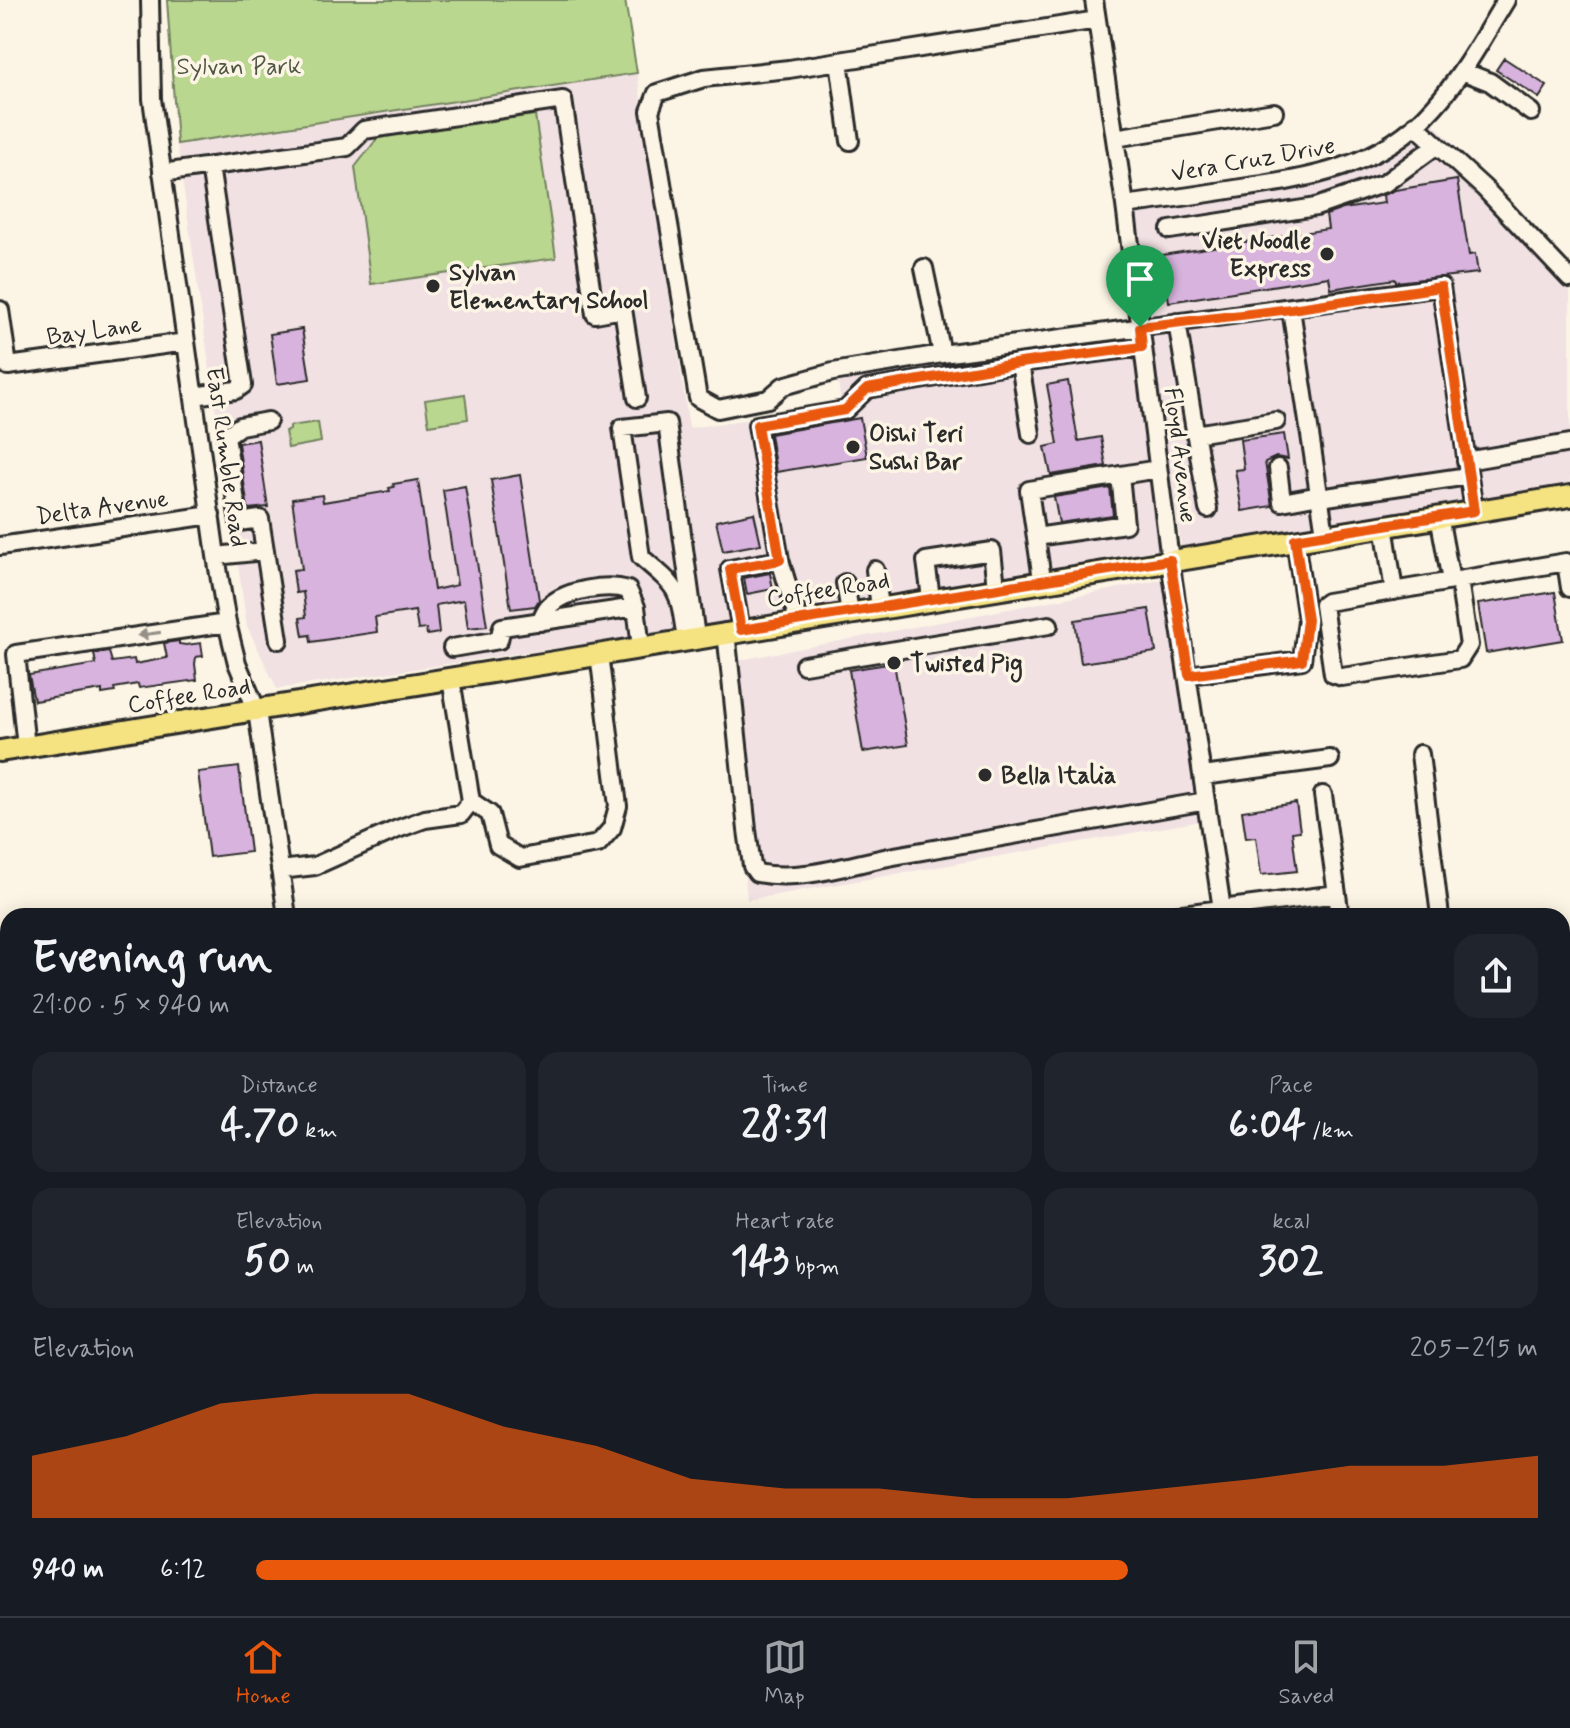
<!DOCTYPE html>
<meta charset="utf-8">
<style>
body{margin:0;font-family:Mynerve,sans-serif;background:#20242c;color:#f1f3f6;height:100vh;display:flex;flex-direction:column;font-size:30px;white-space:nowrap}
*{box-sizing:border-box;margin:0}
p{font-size:26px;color:#9ea1a6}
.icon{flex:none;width:44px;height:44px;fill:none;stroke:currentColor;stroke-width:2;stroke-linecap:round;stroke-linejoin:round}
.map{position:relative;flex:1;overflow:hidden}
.drawer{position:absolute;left:0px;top:908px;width:1570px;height:708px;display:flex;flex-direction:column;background:#171b24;border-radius:24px 24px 0 0;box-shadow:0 4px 20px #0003}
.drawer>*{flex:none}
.pin{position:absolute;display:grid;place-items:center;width:68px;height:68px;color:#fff;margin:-82px -34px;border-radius:50% 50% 50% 0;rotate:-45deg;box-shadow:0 0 8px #0007}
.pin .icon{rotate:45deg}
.round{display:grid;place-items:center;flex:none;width:84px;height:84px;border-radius:24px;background:#20242c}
.head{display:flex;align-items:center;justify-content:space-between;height:136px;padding:0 32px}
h1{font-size:44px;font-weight:700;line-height:60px}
.stats{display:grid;grid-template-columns:repeat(3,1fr);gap:12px;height:136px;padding:8px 32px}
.stats div{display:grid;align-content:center;border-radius:20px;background:#20242c;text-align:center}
.stats b{font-size:40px;font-weight:700}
.stats small{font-size:22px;font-weight:400}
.stats p{font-size:22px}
.chart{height:224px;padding:16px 32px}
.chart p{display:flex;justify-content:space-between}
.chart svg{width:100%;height:144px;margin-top:8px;fill:#ea580c;opacity:.7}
ul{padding:0 32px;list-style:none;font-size:26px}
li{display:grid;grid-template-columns:128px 96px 1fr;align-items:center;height:60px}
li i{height:20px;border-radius:10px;background:#ea580c}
.tab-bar{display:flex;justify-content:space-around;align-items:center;height:112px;border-top:2px solid #363941;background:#171b24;font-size:22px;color:#9ea1a6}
.tab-bar a{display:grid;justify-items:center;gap:4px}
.tab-bar .on{color:#ea580c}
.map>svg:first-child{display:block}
.built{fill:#f1e1e3}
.green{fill:#bad790;stroke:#72815e;stroke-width:2}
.building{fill:#d7b3dd;stroke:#2b2b2b;stroke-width:2}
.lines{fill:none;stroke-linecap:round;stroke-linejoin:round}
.minor-casing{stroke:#2b2b2b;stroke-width:22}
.major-casing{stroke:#2b2b2b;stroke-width:26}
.minor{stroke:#fcf5e5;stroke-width:16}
.major{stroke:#f5e382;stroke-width:20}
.oneway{fill:#949088}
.route-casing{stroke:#fff;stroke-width:16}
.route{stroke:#ea580c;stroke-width:10}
.poi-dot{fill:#2b2b2b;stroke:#fcf5e5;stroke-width:3}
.labels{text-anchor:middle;stroke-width:7;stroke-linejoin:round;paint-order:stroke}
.park-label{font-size:24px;fill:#4f5644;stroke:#fcf5e5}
.street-label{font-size:24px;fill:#2b2b2b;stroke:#fcf5e5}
.poi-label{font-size:24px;font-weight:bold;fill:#2b2b2b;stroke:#fcf5e5;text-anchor:start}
</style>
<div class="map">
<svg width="1570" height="1616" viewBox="0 0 1570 1616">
<rect width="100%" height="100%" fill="#fcf5e5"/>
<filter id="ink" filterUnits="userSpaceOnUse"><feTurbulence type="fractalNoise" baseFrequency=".0125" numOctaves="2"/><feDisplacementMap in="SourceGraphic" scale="16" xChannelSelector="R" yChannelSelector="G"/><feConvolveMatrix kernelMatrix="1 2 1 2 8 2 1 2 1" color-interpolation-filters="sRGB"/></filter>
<g filter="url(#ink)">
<path class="built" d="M637 73 689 428 841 406 838 380 1132 338 1160 549 719 624 277 689 247 626 177 144Z
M1433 123 1570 264V489L1182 551 1131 212 1304 187 1385 159Z
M1167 579 1201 821 747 900 724 663Z"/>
<path class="green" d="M167 0H625L637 73 177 144Z
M535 115 556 258 371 284 355 167 380 135Z
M465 394 468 419 429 425 425 400Z
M318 422 321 442 288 448 285 431 290 430V426Z"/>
<path class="building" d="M1504 58 1547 86 1539 98 1496 70Z
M1457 180 1469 255 1475 254 1478 273 1396 282 1395 279 1331 289 1329 277 1169 302 1162 255 1328 229 1326 215 1343 209 1384 203 1383 195 1395 190Z
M302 329 310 379 277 384 270 334Z
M1068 381 1078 441 1101 437 1106 466 1051 475 1045 447 1058 444 1047 385Z
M860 418 867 457 776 472 770 434Z
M1284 434 1288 459 1276 457 1265 462 1272 506 1242 511 1235 470 1244 469 1240 440Z
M258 440 268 507 248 509 238 443Z
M520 475 539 600 535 606 511 609 491 480Z
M418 480 434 590 457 585 443 490 465 486 487 626 468 628 464 600 436 605 439 633 427 635 426 629 418 630 415 611 375 617 377 632 311 642 310 635 303 636 300 618 306 617 303 592 296 593 293 570 302 569 292 499 322 495 323 502 390 491 389 488 394 487 393 484Z
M1110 488 1113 515 1059 523 1054 497Z
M754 513 761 544 723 551 716 521Z
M770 573 773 589 747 594 744 578Z
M1555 592 1563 640 1486 653 1478 604Z
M1149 609 1156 652 1081 663 1075 620Z
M179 641V644L186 645 201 643 203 656 196 657 195 664 197 680 139 688 138 684 114 688 115 692 102 694V690L34 701 29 675 96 664 94 654 109 652 112 662 134 659 135 664 167 658 164 643Z
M894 663 908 745 863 752 849 670Z
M239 767 250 852 209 857 198 772Z
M1296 803 1300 831 1292 832 1297 871 1261 875 1256 837 1246 838 1242 811Z"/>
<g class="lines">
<defs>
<path id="minor" d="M150 0 152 99 216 556 227 623 237 663 257 711 287 916
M1094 0 1125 205 1170 560 1223 916
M1097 20 789 69 704 78 657 93 650 111 698 398 718 409 768 399 783 386 833 372 942 354 1441 287 1474 511
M839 61 850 141
M1462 71 1490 82 1531 112
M1415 125 1484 188 1570 279
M1115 138 1274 112
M162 173 347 147 364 130 563 100 595 314 623 309 637 398
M1125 205C1162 200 1198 195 1235 189 1311 178 1380 168 1434 107 1463 75 1484 36 1506 0
M1170 230 1316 207 1385 183 1437 145
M924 268 942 354
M1291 309 1325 534
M0 310 8 366 186 342
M1177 322 1208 509
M1020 363 1031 434
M194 396 236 390 243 385 210 166
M268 421 240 426 226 436 239 522 260 519 279 640
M1195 434 1276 421
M1466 461 1570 443
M1278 468 1282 502 1320 495
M1320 498 1468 476
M1439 516 1451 581
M1384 525 1394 591
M1036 537 1125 524 1120 475
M0 546 211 515
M216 556 265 551
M875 570 880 607
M1042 579 1029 490 1158 469
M1459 580 1469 645 1460 659 1342 677 1333 674 1323 605 1327 602 1566 562 1570 588
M845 583 850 612
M931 598 926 561 992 551 996 587
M798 620 780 560 757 425 845 410 867 389 1020 363 1142 347
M540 622C543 616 545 608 550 605 567 590 607 583 628 590L636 607 641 647
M741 630 730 569 780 560
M726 632 747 830 752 866 757 873C802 882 850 864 894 856 998 837 1102 819 1206 801
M686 639C678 588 681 591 641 557L622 428 667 423 696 637
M452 648 499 640 502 627 636 607
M804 665 1049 625
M1189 675 1302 660 1307 620 1295 539
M451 679 471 801 490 814 498 845 520 858 598 844 612 828 618 806 599 654
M26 747 16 654 227 623
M1420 754 1440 916
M1203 776 1330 759
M1323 795 1340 916
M280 870 315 866 395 830 425 819 461 814 471 801
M1167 916 1337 894
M0 1051 8 1050
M1563 1149 1570 1159
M374 1608 375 1616
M1008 1608H1021
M1307 1608 1308 1616
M1493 1608 1494 1616
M0 1610 14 1608"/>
<path id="major" d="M0 751C524 670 1046 578 1570 496"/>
</defs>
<use href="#minor" class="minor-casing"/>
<use href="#major" class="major-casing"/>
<use href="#minor" class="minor"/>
<use href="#major" class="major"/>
</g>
<defs><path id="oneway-solid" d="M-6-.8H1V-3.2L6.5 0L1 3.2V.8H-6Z" transform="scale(2)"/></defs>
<use class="oneway" href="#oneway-solid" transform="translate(149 634) rotate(172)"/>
</g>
<g class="lines" filter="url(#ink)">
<defs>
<path id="route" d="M1441 287 1474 511 1295 539 1307 620 1302 660 1189 675 1170 560 741 630 730 569 780 560 757 425 845 410 867 389 1020 363 1142 347 1140 327 1291 309Z"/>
</defs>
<use href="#route" class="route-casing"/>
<use href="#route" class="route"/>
</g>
<g class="poi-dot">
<circle cx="1327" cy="254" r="8"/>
<circle cx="433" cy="286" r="8"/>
<circle cx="853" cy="447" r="8"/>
<circle cx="894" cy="663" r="8"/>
<circle cx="985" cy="775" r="8"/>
</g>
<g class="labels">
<g class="park-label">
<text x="239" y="74">Sylvan Park</text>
</g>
<g class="street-label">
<text transform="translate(1253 159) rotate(-10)" y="8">Vera Cruz Drive</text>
<text transform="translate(94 330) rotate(-8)" y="8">Bay Lane</text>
<text transform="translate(1181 455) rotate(83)" y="8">Floyd Avenue</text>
<text transform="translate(227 457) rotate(82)" y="8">East Rumble Road</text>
<text transform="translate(102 507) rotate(-8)" y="8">Delta Avenue</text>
<text transform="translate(828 589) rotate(-9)" y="8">Coffee Road</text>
<text transform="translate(189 695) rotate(-9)" y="8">Coffee Road</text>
</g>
<g class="poi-label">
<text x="1311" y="248" text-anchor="end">Viet Noodle<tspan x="1311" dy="28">Express</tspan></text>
<text x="449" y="280">Sylvan<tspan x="449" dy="28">Elementary School</tspan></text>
<text x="869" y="441">Oishi Teri<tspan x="869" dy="28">Sushi Bar</tspan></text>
<text x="910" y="671">Twisted Pig</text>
<text x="1001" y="783">Bella Italia</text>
</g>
</g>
</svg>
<div class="pin" style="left:1140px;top:327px;background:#1e9e55"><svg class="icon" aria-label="arrive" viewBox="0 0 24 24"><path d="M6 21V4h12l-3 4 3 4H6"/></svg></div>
<section class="drawer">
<div class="head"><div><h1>Evening run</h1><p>21:00 · 5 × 940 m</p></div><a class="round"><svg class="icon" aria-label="share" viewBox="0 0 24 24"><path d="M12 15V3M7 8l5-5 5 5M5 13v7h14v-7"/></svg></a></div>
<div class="stats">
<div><p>Distance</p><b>4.70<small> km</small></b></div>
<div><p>Time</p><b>28:31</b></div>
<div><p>Pace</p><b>6:04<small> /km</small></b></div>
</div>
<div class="stats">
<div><p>Elevation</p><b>50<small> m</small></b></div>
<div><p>Heart rate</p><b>143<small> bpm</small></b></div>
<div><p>kcal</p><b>302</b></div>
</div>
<div class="chart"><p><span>Elevation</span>205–215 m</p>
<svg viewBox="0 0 160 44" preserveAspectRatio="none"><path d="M0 44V25L10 19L20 9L30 6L40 6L50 16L60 22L70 32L80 35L90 35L100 38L110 38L120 35L130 32L140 28L150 28L160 25V44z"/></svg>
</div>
<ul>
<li><b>940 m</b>6:12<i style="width:68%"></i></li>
</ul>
</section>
</div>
<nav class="tab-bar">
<a class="on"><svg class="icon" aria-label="home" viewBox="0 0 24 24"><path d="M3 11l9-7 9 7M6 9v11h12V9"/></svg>Home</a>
<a><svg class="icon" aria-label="map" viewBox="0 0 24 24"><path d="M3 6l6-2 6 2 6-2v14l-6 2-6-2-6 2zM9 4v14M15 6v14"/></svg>Map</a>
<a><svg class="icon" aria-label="saved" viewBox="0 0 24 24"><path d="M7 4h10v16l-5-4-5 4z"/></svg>Saved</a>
</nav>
